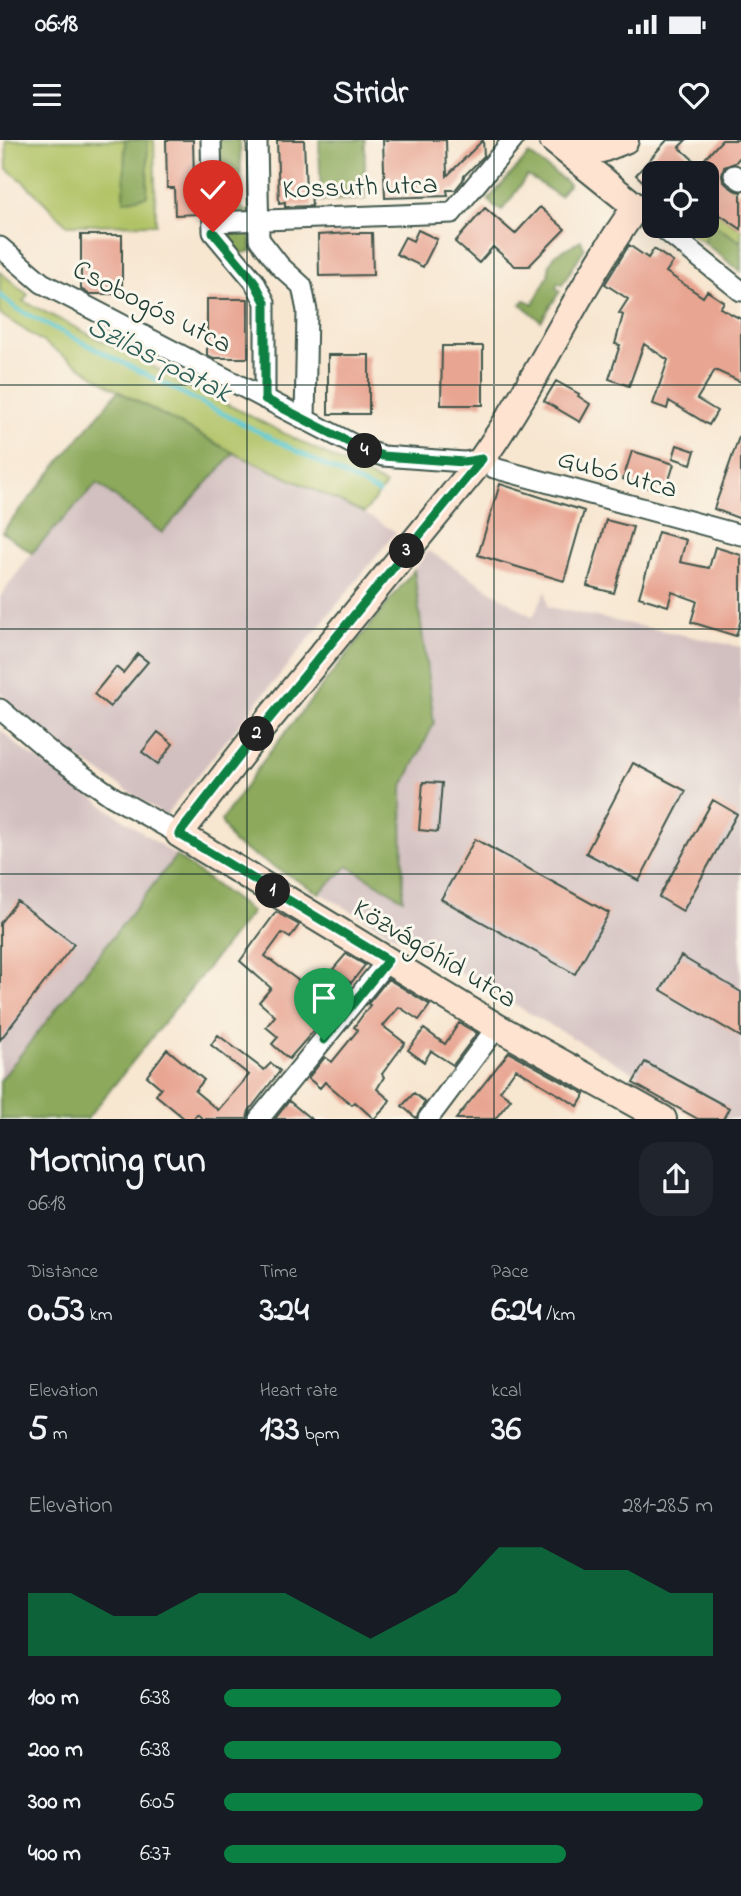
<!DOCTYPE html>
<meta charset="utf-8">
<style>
body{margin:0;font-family:"Indie Flower",sans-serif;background:#20242c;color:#f1f3f6;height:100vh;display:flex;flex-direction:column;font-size:26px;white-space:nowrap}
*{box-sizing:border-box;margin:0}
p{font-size:23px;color:#9ea1a6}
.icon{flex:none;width:38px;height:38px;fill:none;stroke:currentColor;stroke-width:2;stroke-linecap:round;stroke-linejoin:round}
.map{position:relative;height:979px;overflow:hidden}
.panel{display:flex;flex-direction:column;background:#171b24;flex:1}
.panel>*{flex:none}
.tools{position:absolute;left:642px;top:21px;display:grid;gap:14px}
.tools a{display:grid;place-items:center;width:77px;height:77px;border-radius:14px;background:#171b24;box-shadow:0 7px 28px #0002;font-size:35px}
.pin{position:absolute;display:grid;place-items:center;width:60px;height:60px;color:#fff;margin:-72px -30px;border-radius:50% 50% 50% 0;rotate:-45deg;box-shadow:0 0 7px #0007}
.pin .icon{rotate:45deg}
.km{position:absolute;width:35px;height:35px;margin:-18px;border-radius:50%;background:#222;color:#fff;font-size:19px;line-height:35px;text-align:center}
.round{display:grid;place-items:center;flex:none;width:74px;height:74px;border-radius:21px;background:#20242c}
.head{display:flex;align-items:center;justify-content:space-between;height:119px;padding:0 28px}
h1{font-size:38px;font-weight:800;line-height:52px}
.stats{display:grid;grid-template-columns:repeat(3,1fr);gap:10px;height:119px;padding:7px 28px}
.stats div{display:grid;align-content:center}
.stats b{font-size:35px;font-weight:800}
.stats small{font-size:19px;font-weight:400}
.stats p{font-size:19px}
.chart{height:196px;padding:14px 28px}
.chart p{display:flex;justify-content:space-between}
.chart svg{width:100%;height:126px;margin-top:7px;fill:#0b8043;opacity:.7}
ul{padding:0 28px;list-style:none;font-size:23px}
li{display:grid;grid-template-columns:112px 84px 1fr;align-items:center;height:52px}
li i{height:18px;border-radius:9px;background:#0b8043}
.status{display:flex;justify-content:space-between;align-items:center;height:49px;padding:0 35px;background:#171b24;direction:ltr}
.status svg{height:19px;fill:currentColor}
header{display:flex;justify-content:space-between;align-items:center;height:91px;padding:0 28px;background:#171b24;font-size:32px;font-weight:800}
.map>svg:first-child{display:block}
.industrial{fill:#d2bfbf}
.green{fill:#b1c366;stroke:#68804d;stroke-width:2}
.forest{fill:#8ca95b;stroke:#567348;stroke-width:2}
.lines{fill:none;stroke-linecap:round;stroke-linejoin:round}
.stream{stroke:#5ac7ce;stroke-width:4.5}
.building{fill:#e8a592}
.street-casing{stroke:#3f564b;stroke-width:23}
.secondary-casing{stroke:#3f564b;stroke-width:30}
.street{stroke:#fff;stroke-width:19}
.secondary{stroke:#fee3d1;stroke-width:26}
.route-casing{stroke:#fff;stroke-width:14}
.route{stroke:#0b8043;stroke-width:9}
.grid{fill:none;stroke:#1f3d34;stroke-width:2;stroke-opacity:0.55}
.labels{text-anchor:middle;stroke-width:6;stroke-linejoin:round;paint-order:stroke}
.street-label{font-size:28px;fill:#1f3d34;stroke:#fbf7ec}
.water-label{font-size:30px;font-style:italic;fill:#2e605a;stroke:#fbf7ec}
</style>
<div class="status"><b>06:18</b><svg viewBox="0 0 49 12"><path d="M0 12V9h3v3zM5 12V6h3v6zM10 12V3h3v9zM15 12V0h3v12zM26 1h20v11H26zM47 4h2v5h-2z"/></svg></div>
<header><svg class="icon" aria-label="menu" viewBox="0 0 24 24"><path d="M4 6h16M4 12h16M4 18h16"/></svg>Stridr<svg class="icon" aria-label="heart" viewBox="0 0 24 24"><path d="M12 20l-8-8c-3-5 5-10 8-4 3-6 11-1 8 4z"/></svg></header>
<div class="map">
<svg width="741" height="979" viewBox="0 0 741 979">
<rect width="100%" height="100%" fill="#fbf7ec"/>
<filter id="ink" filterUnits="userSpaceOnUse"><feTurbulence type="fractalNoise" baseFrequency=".0143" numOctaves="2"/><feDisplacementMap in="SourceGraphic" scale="14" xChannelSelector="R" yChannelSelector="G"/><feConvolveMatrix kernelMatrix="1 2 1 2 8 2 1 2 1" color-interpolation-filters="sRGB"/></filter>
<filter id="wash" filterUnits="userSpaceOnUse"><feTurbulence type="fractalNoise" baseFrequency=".00686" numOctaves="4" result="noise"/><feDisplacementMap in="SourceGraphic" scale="28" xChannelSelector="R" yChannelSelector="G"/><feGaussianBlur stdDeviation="1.57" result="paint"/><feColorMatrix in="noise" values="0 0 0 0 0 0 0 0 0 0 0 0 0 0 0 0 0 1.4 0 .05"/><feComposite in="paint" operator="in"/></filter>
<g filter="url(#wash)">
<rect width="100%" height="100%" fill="#f7e6d0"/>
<path class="industrial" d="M234 313 364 373 396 392 165 676 55 602 0 553V457L32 413 97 343 162 393Z
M429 411 533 477 546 450 548 467 741 507V979H714L233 703 221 681 266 617Z
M0 589 18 606 176 716 0 941Z"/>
<path class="green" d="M6 0H154L156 84 67 85 23 41 7 29Z
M731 44 734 45 716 72 741 89V102L710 82 704 102 688 92 694 86H707V71Z
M0 132 28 155 23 161 386 345 364 373 234 313 118 251 0 174Z"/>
<path class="forest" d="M125 0H148L147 56 124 61Z
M215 0H240L242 70H247L252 111 239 114 224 96Z
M319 0H365V59L321 61Z
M529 14 569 44 560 56C548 50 539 41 527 36 518 47 512 60 502 70L494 67 488 60Z
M709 82 741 102V132L704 102Z
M581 100 584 109 562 145 558 143 556 148 560 151 541 181 521 164 525 160 533 164 548 136 550 124 555 115Z
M118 251 234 313 162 393 97 343 32 413 2 392Z
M414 430 434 583 402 648 403 759 348 726 319 753 233 703 221 681 266 617Z
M176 716 252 772 87 979H0V941Z"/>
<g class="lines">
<path class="stream" d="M0 155 17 169 379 353"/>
</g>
<g id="blocks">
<path class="building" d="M166 0H193L194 40H200V74L175 75 174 48H167Z
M277 0H304L306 52H311L312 66 285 67V62L279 63Z
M383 0H446L447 36 483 0 484 16 464 36 463 40 455 50H447L448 56 385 58Z
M667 0H686L679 7 699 25 722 0H741V16L735 23 724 27 722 35 723 41 727 45 734 50 741 52V89L707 66V33H654V52L636 35Z
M540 67 565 89 529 126H515L493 107 479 123 455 102 485 68 515 94Z
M418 90 437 99 423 127 396 114 405 97 413 101Z
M349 93H372L373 135 319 136 318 95Z
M81 95H122V154H89L81 149Z
M629 105 648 118 654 109 673 122 666 132 703 157 707 151 724 162 720 168 741 179V242L715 230 697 259 717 271 709 285 669 261 667 269 653 264 668 220 644 204 629 246 609 239 620 205 615 204 623 175 619 173 628 159 605 144Z
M207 159H248V218H214L207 215Z
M442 206H483V265H441Z
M328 215H369V274H328Z
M556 241 579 254 578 256 590 264 580 282 544 261Z
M739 297 741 298V379L714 369Z
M677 305 695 311 691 324 673 318Z
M632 311 674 324 665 353 623 339Z
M500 344 584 371 564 441 478 415Z
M606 380 633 387 614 453 587 446Z
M658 392 686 400 680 422 709 428 715 407 741 415V479L736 496 691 482 697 461 672 452 668 466 639 457Z
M138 514 148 522 110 567 94 554 116 527 123 533Z
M158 592 173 604 158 624 142 612Z
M633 623 686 651 639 741 586 713Z
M423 642 442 643 438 692 419 690Z
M713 660 737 674 683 771 659 757Z
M475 699 609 773 575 834 441 759Z
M17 761 74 804 0 900V783Z
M276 772 299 785 290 798 282 793 265 816 318 855 303 875 317 887 289 919 272 904 278 897 266 887 275 876 259 862 271 848 240 821Z
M346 814 365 825 351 843 333 829Z
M681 816 741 852V897L661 850Z
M388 839 430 865 419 880 399 867 383 886 405 903 382 934 384 937 377 949 390 960 385 968 374 979 355 962 352 965 325 942 320 948 308 938 325 917 332 922 358 890 354 887 370 865 368 864Z
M459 883 477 893 453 925 431 911 424 922 408 910 424 889 445 904Z
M218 895 264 930 271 923 280 931 249 971 247 979H203L197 974 193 979H185L156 955 161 948 147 936 167 909 204 940 195 951 218 970 249 935 211 905Z
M509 912 585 954 578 966 516 929 500 951 511 959 495 979H456Z
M645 922 729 968 723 979H698L633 943Z
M414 953 425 962 416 978 402 966Z
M289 961 311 979H275Z"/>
</g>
</g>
<g filter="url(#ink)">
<use href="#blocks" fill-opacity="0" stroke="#3f564b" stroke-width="2"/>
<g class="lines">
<defs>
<path id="street" d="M211 0 213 92 254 141 265 162V259
M257 0 259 99 280 126 302 146 307 171 305 280
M734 35 741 40
M213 82 452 73 513 0
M660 86 741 151
M0 107 42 143 362 309 383 316 464 322 482 319 494 328 741 395
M0 569 55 616 113 657 179 694
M259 979 388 820
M428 979 497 887"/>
<path id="secondary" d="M553 0 636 67C578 147 539 239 482 319L256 595 179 694 497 887 663 979
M569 11 602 9 625 0"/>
</defs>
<use href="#street" class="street-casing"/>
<use href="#secondary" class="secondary-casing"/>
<use href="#street" class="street"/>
<use href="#secondary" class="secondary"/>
</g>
</g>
<g class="lines" filter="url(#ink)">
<defs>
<path id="route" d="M213 92 254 141 265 162V259L362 309 383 316 464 322 482 319 256 595 179 694 388 820 324 900"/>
</defs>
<use href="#route" class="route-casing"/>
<use href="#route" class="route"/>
</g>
<path class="grid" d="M247 0V979M494 0V979M0 245H741M0 489H741M0 734H741"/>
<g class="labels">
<g class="street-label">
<text transform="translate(360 45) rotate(-2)" y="10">Kossuth utca</text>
<text transform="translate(153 165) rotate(27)" y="10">Csobogós utca</text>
<text transform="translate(618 332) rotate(15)" y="10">Gubó utca</text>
<text transform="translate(436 812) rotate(31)" y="10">Közvágóhíd utca</text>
</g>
<g class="water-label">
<text transform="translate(160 218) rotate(27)" y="10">Szilas-patak</text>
</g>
</g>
</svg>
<div class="tools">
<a><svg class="icon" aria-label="locate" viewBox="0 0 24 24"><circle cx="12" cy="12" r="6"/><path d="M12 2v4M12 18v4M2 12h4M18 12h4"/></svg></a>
</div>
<div class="pin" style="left:324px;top:900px;background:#1e9e55"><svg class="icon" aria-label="arrive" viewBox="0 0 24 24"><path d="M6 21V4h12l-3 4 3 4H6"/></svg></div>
<div class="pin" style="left:213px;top:92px;background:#d93025"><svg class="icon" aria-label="check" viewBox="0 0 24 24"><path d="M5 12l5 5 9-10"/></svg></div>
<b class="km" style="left:273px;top:751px">1</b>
<b class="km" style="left:257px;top:594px">2</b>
<b class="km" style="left:407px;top:411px">3</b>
<b class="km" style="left:365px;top:311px">4</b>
</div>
<section class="panel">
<div class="head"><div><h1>Morning run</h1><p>06:18</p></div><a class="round"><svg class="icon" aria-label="share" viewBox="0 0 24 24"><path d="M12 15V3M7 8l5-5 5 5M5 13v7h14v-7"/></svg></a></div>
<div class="stats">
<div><p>Distance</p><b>0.53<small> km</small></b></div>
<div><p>Time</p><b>3:24</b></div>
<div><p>Pace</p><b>6:24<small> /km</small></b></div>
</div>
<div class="stats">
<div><p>Elevation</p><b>5<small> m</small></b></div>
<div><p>Heart rate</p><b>133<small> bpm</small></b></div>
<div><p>kcal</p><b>36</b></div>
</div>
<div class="chart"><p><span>Elevation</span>281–285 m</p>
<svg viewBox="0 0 160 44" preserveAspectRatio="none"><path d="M0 44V22L10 22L20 30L30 30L40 22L50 22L60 22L70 30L80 38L90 30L100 22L110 6L120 6L130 14L140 14L150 22L160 22V44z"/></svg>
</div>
<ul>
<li><b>100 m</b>6:38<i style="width:69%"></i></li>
<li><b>200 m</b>6:38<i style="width:69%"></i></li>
<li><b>300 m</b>6:05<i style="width:98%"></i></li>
<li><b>400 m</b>6:37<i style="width:70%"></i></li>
</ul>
</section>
